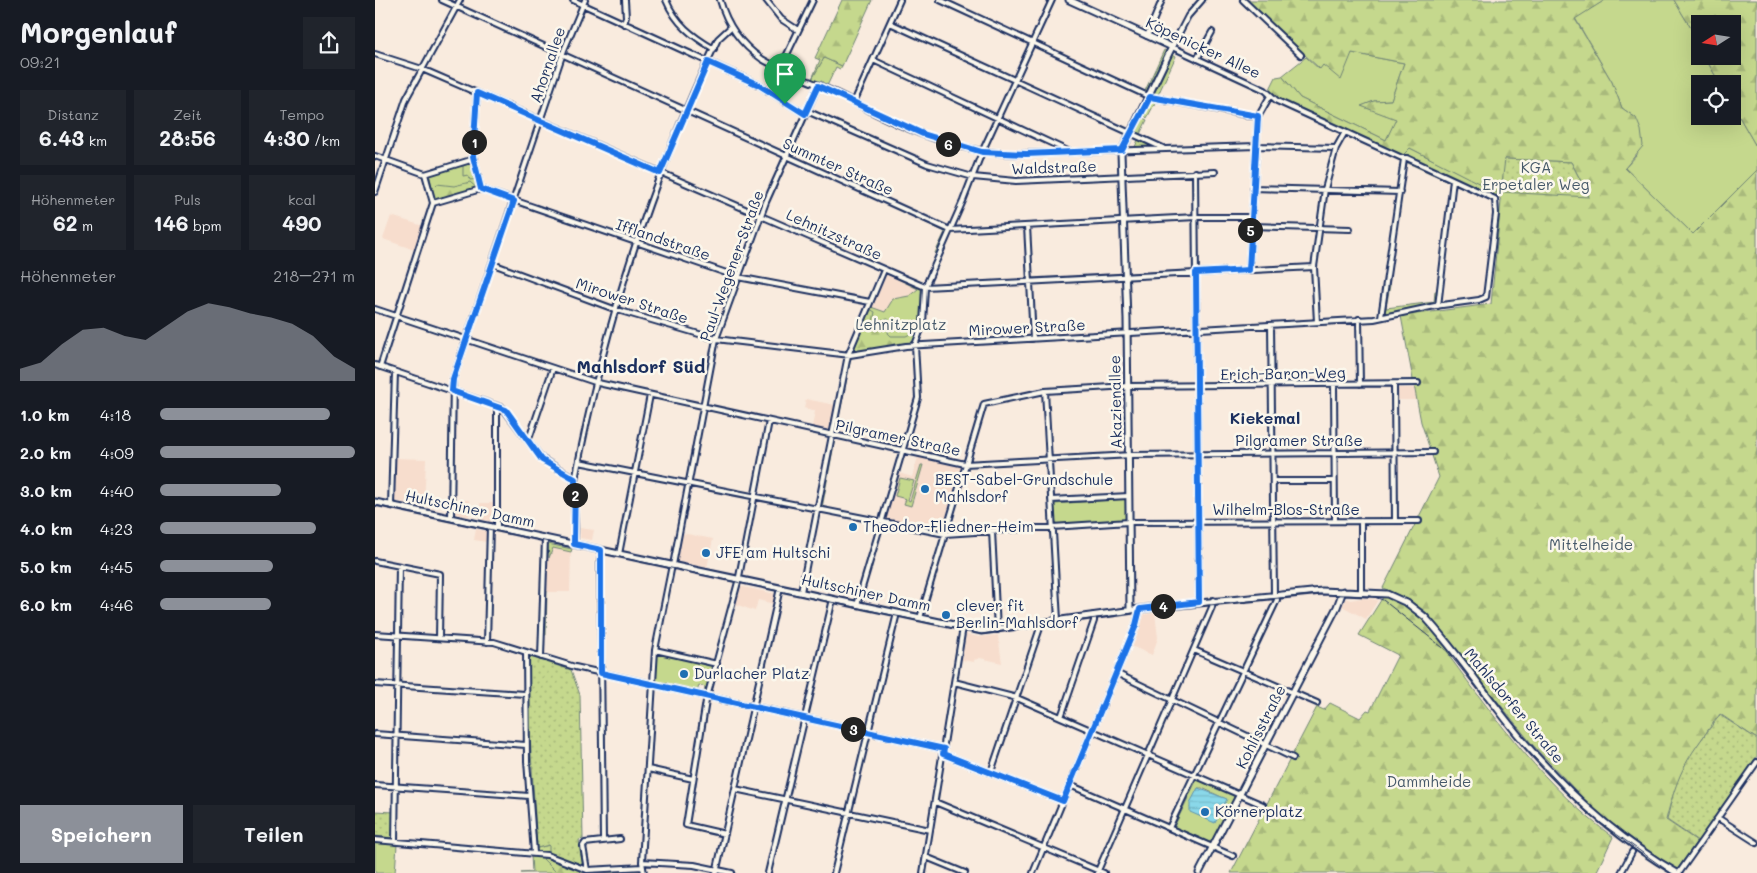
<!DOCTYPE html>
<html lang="de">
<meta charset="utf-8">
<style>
body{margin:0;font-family:Mali,sans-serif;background:#20242c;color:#f1f3f6;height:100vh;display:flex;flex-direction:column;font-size:19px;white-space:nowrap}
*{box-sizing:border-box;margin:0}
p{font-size:16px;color:#9ea1a6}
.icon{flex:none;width:28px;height:28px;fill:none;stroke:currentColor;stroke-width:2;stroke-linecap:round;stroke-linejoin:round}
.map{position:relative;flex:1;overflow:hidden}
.drawer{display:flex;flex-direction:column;background:#171b24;width:375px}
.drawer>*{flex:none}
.needle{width:32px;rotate:258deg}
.tools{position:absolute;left:1316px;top:15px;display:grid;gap:10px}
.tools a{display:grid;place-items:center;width:50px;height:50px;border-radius:0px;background:#171b24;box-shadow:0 5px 20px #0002;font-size:25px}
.pin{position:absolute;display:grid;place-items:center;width:42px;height:42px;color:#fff;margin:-51px -21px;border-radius:50% 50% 50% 0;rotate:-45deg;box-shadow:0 0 5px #0007}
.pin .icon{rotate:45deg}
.km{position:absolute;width:25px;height:25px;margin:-12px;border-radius:50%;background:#222;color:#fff;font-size:14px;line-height:25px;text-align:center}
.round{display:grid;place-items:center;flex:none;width:52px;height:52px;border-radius:0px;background:#20242c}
.head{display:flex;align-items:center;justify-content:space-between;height:85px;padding:0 20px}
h1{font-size:28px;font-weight:700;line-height:38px}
.metrics{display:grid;grid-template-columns:repeat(3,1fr);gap:8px;height:85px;padding:5px 20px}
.metrics div{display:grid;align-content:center;border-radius:0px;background:#20242c;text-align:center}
.metrics b{font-size:21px;font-weight:700}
.metrics small{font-size:14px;font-weight:400}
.metrics p{font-size:14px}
.chart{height:140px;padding:10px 20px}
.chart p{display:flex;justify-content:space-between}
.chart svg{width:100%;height:90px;margin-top:5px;fill:#8c9099;opacity:.7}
.primary-button{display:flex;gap:10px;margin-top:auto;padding:10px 20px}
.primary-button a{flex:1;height:58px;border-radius:0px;background:#8c9099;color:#fff;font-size:20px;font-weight:700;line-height:58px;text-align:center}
.primary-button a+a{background:#20242c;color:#f1f3f6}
ul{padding:0 20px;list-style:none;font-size:16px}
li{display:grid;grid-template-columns:80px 60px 1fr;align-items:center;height:38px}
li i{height:12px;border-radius:6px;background:#8c9099}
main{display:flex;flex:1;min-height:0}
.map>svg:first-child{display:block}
.built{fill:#f7ddcd}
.green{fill:#c5d88d;stroke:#708476;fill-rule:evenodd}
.forest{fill:url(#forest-firs);stroke:#708476;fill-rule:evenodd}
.garden{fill:url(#garden-dots);stroke:#708476}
.water{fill:url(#water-rules);stroke:#5e94b1}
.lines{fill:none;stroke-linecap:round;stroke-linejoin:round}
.street-casing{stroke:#1b2f5e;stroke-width:8}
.secondary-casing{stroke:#1b2f5e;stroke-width:9}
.street{stroke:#fbf7ec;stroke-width:4}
.secondary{stroke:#fbf7ec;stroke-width:5}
.tram{stroke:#1b2f5e;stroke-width:1}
.route-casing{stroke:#fff;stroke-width:10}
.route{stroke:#1a73e8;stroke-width:6}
.poi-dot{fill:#1f6fb2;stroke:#fbf7ec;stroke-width:2}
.labels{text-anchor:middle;stroke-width:5;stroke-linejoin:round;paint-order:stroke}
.street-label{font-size:15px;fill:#1b2f5e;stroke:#fbf7ec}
.park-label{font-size:15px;fill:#46596a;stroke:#fbf7ec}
.poi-label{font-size:15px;fill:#1b2f5e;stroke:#fbf7ec;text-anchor:start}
.neighbourhood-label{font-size:16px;font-weight:bold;fill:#1b2f5e;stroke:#fbf7ec}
.quarter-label{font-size:18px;font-weight:bold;fill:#1b2f5e;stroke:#fbf7ec}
</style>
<main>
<section class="drawer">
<div class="head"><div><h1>Morgenlauf</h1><p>09:21</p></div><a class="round"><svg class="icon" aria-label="share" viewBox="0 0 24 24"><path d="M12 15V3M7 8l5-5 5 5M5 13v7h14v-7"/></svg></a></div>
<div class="metrics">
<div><p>Distanz</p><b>6.43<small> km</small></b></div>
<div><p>Zeit</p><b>28:56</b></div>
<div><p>Tempo</p><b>4:30<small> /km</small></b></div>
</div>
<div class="metrics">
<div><p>Höhenmeter</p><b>62<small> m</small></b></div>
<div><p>Puls</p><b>146<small> bpm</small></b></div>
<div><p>kcal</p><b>490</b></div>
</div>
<div class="chart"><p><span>Höhenmeter</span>218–271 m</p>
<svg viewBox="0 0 160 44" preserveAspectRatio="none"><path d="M0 44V38L10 35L20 26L30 19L40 18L50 22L60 24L70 17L80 10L90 6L100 8L110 11L120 13L130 16L140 22L150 32L160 38V44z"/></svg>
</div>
<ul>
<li><b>1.0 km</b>4:18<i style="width:87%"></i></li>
<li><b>2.0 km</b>4:09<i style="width:100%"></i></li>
<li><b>3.0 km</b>4:40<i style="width:62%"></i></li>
<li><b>4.0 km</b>4:23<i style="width:80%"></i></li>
<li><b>5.0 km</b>4:45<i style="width:58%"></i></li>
<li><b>6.0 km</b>4:46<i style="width:57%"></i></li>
</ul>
<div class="primary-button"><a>Speichern</a><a>Teilen</a></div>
</section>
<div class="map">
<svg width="1382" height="873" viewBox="0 0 1382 873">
<defs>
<pattern id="forest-firs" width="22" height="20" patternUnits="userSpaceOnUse" patternTransform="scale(1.25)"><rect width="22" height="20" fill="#c5d88d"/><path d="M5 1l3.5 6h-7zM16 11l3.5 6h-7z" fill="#a9ba7c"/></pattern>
<pattern id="garden-dots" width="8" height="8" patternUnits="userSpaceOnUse" patternTransform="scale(1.25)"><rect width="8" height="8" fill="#c5d88d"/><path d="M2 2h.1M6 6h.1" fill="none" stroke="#a9ba7c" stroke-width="1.8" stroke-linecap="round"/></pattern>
<pattern id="water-rules" width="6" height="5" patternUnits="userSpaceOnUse" patternTransform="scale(1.25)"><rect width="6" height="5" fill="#8ad8e9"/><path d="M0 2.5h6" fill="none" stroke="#76baca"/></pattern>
</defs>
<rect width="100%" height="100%" fill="#f9ebde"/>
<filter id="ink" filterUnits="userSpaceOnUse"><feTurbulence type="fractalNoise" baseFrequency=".02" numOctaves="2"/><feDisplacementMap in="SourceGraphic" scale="10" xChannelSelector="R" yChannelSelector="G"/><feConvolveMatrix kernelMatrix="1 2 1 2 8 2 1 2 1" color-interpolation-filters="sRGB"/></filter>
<g filter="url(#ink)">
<path class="built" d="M16 216 48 226 40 250 8 239Z
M510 274 544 288 534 296 518 299 510 312 496 307Z
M1022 388H1040L1042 400H1022Z
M431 399 460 405 455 431 437 427 440 411 429 408Z
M543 457 586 467 567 530 511 519 524 473 537 477Z
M21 458 51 459 49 507 20 501Z
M80 500H94V517L80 514Z
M105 503H119V522L105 519Z
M205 528 219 530 217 540 205 538Z
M101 529 111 531V542L99 540Z
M307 533 338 539 332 568 302 561Z
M173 544 196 549 195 592H172Z
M364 586 401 594 399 604 383 600 380 611 360 604Z
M971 598 975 600 989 598 1003 600 991 619 967 606Z
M780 613 783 638 777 655 756 646 769 614Z
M591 634 604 637 623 635 627 663 605 658 599 660V662L587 660Z"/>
<path class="green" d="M1230 0H1299L1325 43V56H1333L1331 59 1345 84H1325V116H1358V106L1382 148V170L1318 234 1250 168 1262 155 1261 118 1247 108 1237 82 1200 18Z
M789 50 793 52 773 94 769 93Z
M796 53 801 56 782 97 777 96Z
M977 53 1029 63 1016 100 999 101 987 106 1022 119 1011 140 925 98 907 76 931 57 944 69 948 65Z
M449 58 467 66 465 69 461 67 452 86 447 83V81L444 82 437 79Z
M776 99 781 101 772 118 768 114Z
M768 118 772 120 764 136 759 131Z
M764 138 781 147 759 149Z
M1035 148 1123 192 1117 201 1024 159Z
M97 161 104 188 60 200 54 173Z
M548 219 573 231 563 254 560 253 570 232 547 221Z
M511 273 548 288 547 324 537 344 477 352 496 307 510 312 518 299 534 296 543 289Z
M1011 285H1015L1011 308 1059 302 1060 291H1063L1061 303 1008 314Z
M474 358H476L461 432H459Z
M458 438 460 439 447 508 445 506Z
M546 465H548L536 506 529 504 531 499 520 496 525 478 539 481 533 500 535 501Z
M751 499V520L681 524 679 504Z
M173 544 197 549 196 552 178 548 174 558Z
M172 591 171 635H169L170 592Z
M282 652 338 663 340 666 332 694 325 695V693H329L330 687 324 685 322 693 281 685 279 682Z
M822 779 861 796 836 843 799 827ZM823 788H827L851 799 815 808Z
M155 797H158L162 848 187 842 184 857 161 851Z
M0 843 22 845 20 873H0Z
M156 856H172L168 859 182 873H146L157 872Z"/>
<path class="forest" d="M467 0H497L467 66 449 58 437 79 445 60 440 58Z
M871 0H1230L1200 19 1237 82 1247 108 1261 118 1266 130 1268 146 1250 168 1318 234 1382 170V739L1345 714C1317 751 1302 774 1291 820L1322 841 1301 871 1219 810 1156 743 1051 612 1034 600 1008 588 1064 477 1046 422 1026 316 1116 304 1126 201 1123 193 1035 148 1024 159 1007 148 900 97 899 93 894 91 901 77 907 76 925 98 1011 140 1021 119 986 106 999 101 1016 100 1029 63 977 53 966 80 948 65 945 69ZM1130 159 1196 162 1214 196Z
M1299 0H1382V148L1358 106V84H1345L1331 59 1333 56H1358V24H1325V43Z
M97 161 103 179 95 180 93 175 88 176V164Z
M95 182 103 189 60 200 57 189 62 184 79 186Z
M495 309 500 312 497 326 500 327 506 320 513 319 515 322 513 333 516 336H531L542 331 544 333 540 342 477 352Z
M1008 597C1040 600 1059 630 1076 653L1074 656C1122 721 1172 789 1238 837L1221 873H856L942 707 949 710 955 703 985 718 992 710 995 711 1023 655 984 635Z
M172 856 203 870 214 871 267 869V873H182L168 859Z"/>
<path class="garden" d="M1130 159 1196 162 1214 197 1126 192Z
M155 657 196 670 205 695 208 839 204 840 208 867 174 853V845L162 848 153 704V658Z
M1345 715 1382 739V756L1323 841 1292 820C1302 770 1315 754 1345 715Z
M0 811 19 812 18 838 0 836Z"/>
<path class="water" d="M823 788 852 799 840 823 815 812V803Z"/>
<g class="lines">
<defs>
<path id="street" d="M67 0 575 230 821 217H876
M198 0 384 85 430 114
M291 0C301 24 317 36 339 49
M345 0C352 25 365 44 387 59 416 76 449 85 477 101 527 129 583 153 640 154L881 146 961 148
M391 0 406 19 423 30
M565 0 775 97 883 117
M868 0 926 55
M515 23 788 148
M249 24 251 17 250 0
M772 36 787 0
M0 54 47 69 550 287 939 267
M822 59 837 32
M498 60 693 151
M405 69 438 0
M102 93 98 156 106 189
M479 102 525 0
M432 111 552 164 598 177 641 181 840 172
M0 156 50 174
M820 172 824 602
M878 188 1025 192
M106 189 363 277 495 302
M0 192 31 99 85 0
M58 203 50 174 99 159
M58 203 106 189
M652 226 658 339
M875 226 975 229
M118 264 239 309 341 339 475 355 531 346 999 319 1060 306 1104 300 1111 297 1121 214 1120 199 1032 158H1027L902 101 890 90 797 47 813 16 827 0
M874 270 883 117 895 96
M1063 306 1078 180
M0 309 223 383 590 464 757 455 1058 452
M1006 317 1029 159
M984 319 985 384
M942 322 939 267 950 189 961 148 970 132
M896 325 899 595
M0 365 128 408 167 459 201 479
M5 367 58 203
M959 384 960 521
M1019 384 1020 521
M670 391 683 620
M152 439 155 436 178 368
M204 462 570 534 754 522 1044 521
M898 481H959
M676 500 754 496
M16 505 20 372
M76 518 78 379 189 50 210 0
M986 521V592
M122 528V406
M617 531 622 630
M199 544C203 523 196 501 200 480 229 327 276 179 343 39L356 27
M227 550 225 561 228 840
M244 554 275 395
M0 561 65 574 64 638
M298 565 341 339 391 202 443 86
M426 592 473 355 509 270
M482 605 543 398 540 345 548 324 550 287 588 201 607 152 677 0
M545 618 609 404 670 391 753 386 1043 383
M0 634 119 642 200 667 569 749
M112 642 115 526
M280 650 342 664
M819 650 942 703
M151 652 152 761 159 853
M166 657 170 538
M741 673 918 758
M579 682 642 698 888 805
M0 684 150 694
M686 717 719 621V615
M0 734 151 745
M568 754 688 801
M273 769 318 779
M616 772 665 628V623
M0 785 154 796
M695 785 858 856
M360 789 555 830
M560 802 729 873
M1343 818 1382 843
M794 828 902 600 901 595
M350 834 311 825 331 701 363 582 394 421
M0 840 172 855 212 870 268 867
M20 842 24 566
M551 857 590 873
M267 862 319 865 357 873
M212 870 208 846 210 843 245 839
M269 873 267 862 280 650 297 565
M341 873 405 588
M393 873 458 599
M459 873 522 613
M548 873 588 627
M658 873 761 625 765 609
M722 873 837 607 838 600
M1246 873 1257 852
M1304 873 1382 762"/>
<path id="secondary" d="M694 0 797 47 746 153 752 319 755 610
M0 502 607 631 773 608 947 591 1012 594 1032 603 1050 617C1084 654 1112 697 1144 736 1189 790 1241 838 1302 873
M824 873 962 607 968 591"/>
</defs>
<use href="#street" class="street-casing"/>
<use href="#secondary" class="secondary-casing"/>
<use href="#street" class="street"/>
<use href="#secondary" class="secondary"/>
<path class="tram" d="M0 505 606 634 765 612 944 594 996 596 1008 600 1072 651 1142 739 1213 814 1296 873"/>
</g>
</g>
<g class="lines" filter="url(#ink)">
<defs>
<path id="route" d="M333 62 384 85 430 114 443 86 548 134 607 152 651 154 747 150 775 97 883 116 874 270 821 273 824 602 765 609 761 625 688 801 568 754 569 749 226 673V550L199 544 200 479 167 460 131 410 77 391 78 379 139 201 106 189 98 156 102 93 285 173Z"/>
</defs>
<use href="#route" class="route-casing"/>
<use href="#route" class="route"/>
</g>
<g class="poi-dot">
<circle cx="550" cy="489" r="5"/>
<circle cx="478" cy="527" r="5"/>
<circle cx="331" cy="553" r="5"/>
<circle cx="571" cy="615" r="5"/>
<circle cx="309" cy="674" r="5"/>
<circle cx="830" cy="812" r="5"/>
</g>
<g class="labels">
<g class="street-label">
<text transform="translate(828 48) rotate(25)" y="5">Köpenicker Allee</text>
<text transform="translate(173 65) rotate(-71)" y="5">Ahornallee</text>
<text transform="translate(463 167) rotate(24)" y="5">Summter Straße</text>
<text transform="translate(679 168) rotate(-2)" y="5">Waldstraße</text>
<text transform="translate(459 235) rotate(24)" y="5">Lehnitzstraße</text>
<text transform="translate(288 240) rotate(19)" y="5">Ifflandstraße</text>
<text transform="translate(357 266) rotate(-70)" y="5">Paul-Wegener-Straße</text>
<text transform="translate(257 301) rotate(18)" y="5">Mirower Straße</text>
<text transform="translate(652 328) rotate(-3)" y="5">Mirower Straße</text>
<text transform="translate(908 374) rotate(-1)" y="5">Erich-Baron-Weg</text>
<text transform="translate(741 402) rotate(-91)" y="5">Akazienallee</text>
<text transform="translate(523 438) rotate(12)" y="5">Pilgramer Straße</text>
<text x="924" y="446">Pilgramer Straße</text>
<text transform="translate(95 509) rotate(12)" y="5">Hultschiner Damm</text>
<text x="911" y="515">Wilhelm-Blos-Straße</text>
<text transform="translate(491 593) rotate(12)" y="5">Hultschiner Damm</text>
<text transform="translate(1139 706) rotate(50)" y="5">Mahlsdorfer Straße</text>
<text transform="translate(886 727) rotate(-63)" y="5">Kohlisstraße</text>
</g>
<g class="park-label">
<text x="1161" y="173">KGA<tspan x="1161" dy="17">Erpetaler Weg</tspan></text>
<text x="526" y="330">Lehnitzplatz</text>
<text x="1216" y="550">Mittelheide</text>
<text x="1054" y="787">Dammheide</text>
</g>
<g class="poi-label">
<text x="560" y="485">BEST-Sabel-Grundschule<tspan x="560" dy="17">Mahlsdorf</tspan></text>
<text x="488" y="532">Theodor-Fliedner-Heim</text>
<text x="341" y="558">JFE am Hultschi</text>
<text x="581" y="611">clever fit<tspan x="581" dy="17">Berlin-Mahlsdorf</tspan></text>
<text x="319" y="679">Durlacher Platz</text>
<text x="840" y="817">Körnerplatz</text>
</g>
<g class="neighbourhood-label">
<text x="890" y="424">Kiekemal</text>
</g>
<g class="quarter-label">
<text x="266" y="373">Mahlsdorf Süd</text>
</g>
</g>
</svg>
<div class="tools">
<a><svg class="needle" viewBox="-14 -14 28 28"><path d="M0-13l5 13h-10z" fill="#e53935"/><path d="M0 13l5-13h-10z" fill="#9ea1a6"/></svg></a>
<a><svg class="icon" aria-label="locate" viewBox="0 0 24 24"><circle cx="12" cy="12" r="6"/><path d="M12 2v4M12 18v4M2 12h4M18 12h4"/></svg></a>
</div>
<div class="pin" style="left:410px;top:104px;background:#1e9e55"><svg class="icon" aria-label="arrive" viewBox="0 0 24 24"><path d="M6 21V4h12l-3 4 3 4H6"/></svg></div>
<b class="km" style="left:99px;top:142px">1</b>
<b class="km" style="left:200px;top:495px">2</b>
<b class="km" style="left:478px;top:729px">3</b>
<b class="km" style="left:788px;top:606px">4</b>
<b class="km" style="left:875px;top:230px">5</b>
<b class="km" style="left:573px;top:144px">6</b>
</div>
</main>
